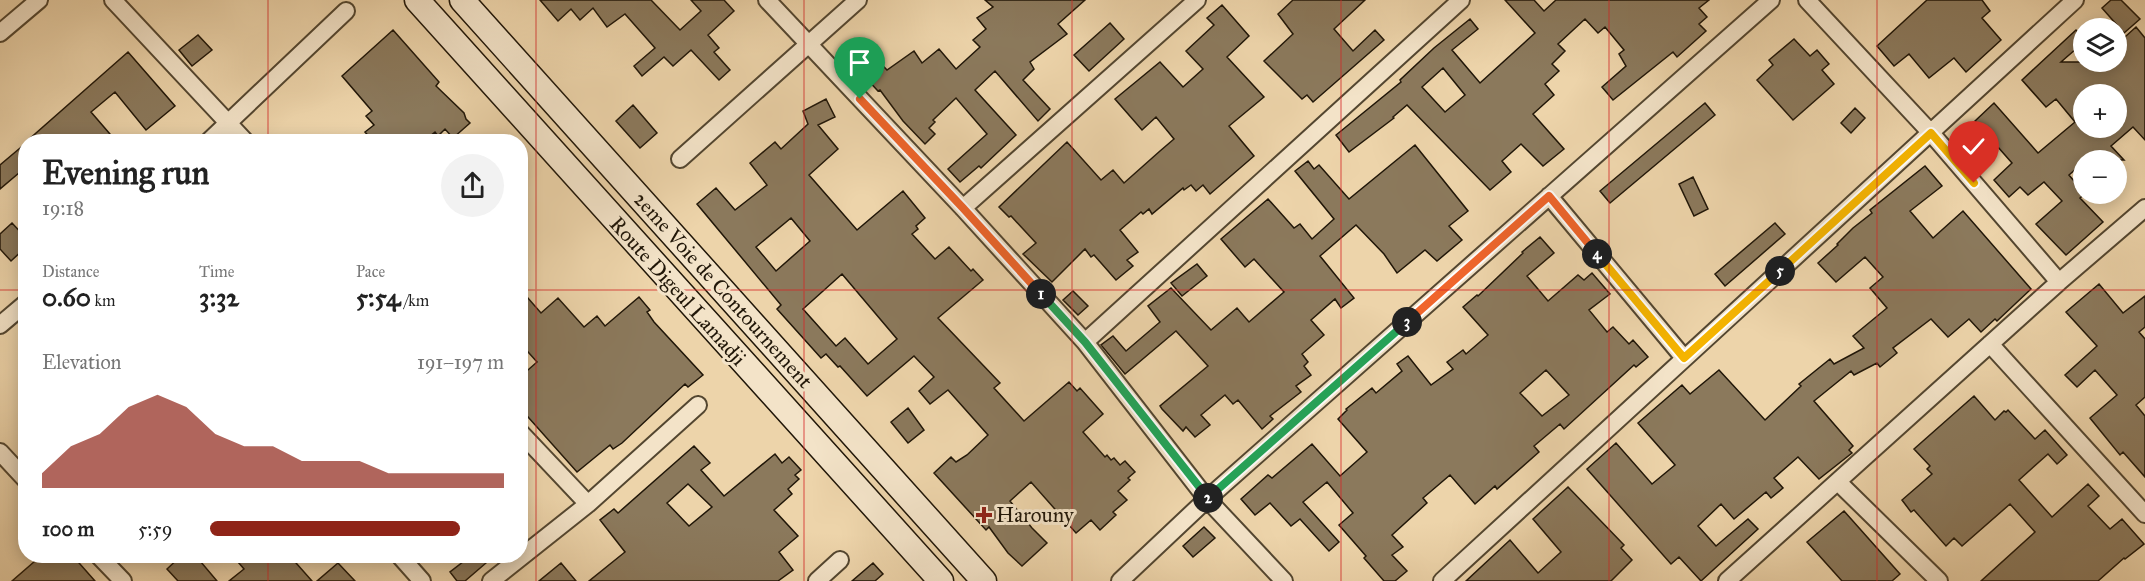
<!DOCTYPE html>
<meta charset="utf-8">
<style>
body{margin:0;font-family:"IM FELL Great Primer",serif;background:#f2f2f2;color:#222;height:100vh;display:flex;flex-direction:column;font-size:22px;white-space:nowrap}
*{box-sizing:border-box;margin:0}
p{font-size:20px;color:#767676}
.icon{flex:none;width:33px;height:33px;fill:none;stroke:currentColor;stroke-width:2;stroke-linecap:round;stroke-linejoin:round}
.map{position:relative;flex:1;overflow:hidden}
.details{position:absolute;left:18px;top:134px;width:510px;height:429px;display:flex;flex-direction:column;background:#fff;border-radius:24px;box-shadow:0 3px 15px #0003}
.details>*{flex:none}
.buttons{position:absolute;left:2073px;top:18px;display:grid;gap:12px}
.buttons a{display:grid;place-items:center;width:54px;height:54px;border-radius:50%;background:#fff;box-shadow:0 3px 15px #0003;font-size:30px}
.pin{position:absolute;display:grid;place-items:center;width:51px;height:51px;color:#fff;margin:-62px -26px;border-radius:50% 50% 50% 0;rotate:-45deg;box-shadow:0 0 6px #0007}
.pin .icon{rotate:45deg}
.km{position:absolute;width:30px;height:30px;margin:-15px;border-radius:50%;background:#222;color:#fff;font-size:16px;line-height:30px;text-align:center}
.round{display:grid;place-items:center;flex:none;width:63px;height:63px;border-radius:32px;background:#f2f2f2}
.overview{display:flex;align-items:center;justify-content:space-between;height:102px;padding:0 24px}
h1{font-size:33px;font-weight:700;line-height:45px}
.figures{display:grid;grid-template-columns:repeat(3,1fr);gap:9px;height:102px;padding:6px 24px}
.figures div{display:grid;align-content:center}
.figures b{font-size:26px;font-weight:700}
.figures small{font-size:16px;font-weight:400}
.figures p{font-size:16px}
.chart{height:168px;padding:12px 24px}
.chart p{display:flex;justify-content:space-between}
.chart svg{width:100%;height:108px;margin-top:6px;fill:#8f2418;opacity:.7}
ul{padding:0 24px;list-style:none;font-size:20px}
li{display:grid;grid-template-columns:96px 72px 1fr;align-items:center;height:45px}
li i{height:15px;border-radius:8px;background:#8f2418}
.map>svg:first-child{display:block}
.building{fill:#8b795c;stroke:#201608;stroke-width:1.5;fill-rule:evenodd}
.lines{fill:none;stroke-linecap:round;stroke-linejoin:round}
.street-casing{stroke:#534630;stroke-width:20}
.secondary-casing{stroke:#201608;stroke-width:27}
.street{stroke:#f3e3c8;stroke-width:16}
.secondary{stroke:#f3e3c8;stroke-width:24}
.split-1-casing{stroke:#fff;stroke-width:12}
.split-2-casing{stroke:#fff;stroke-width:12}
.split-3-casing{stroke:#fff;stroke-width:12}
.split-4-casing{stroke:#fff;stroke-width:12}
.split-5-casing{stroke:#fff;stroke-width:12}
.split-6-casing{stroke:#fff;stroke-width:12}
.split-1{stroke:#f0652b;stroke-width:8}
.split-2{stroke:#22a559;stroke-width:8}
.split-3{stroke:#22a559;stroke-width:8}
.split-4{stroke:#f0652b;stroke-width:8}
.split-5{stroke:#f5b400;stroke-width:8}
.split-6{stroke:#f5b400;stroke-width:8}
.grid{fill:none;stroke:#d62828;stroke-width:1.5;stroke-opacity:0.55}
.poi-dot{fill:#8f2418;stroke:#f3e3c8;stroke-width:2}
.labels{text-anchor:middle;stroke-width:6;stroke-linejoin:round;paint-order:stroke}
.street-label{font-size:21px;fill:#201608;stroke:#f3e3c8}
.poi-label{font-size:21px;fill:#201608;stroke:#f3e3c8;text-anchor:start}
</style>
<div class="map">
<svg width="2145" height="581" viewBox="0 0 2145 581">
<rect width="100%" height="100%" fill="#edd4aa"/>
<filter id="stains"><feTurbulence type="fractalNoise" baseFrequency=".00333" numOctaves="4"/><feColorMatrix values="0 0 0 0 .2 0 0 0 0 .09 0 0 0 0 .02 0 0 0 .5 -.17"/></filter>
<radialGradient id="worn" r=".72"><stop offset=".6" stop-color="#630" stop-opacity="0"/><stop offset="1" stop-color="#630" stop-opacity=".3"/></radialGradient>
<path class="building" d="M540 0H651L680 30 701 11 691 0H724L734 11 708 35 719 48 714 52 730 70 719 80 691 50 673 66 664 57 642 76 634 66 655 48 625 14 607 27 593 8 580 20 571 9 558 21Z
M985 0H1085L1058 24 1067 34 1030 62 1034 69 1023 80 1050 109 1038 121 995 71 975 90 1016 135 981 168 979 166 960 182 948 169 987 134 956 98 933 120 935 122 929 128 935 134 925 144 903 121 880 90 878 91 855 66 870 52 887 70 914 51 922 63 939 49 956 69 980 47 973 40 986 29 977 18 993 7Z
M1293 0H1365L1334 29 1353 51 1375 30 1384 40 1313 102 1307 95 1302 99 1264 61 1293 34 1278 14Z
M1505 0H1534L1544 11 1556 0H1709L1699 8 1707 17 1699 24 1706 31 1677 57 1673 52 1613 100 1602 87 1626 66 1619 54 1624 50 1605 27 1598 33 1585 19 1558 44 1565 51 1552 64 1559 71 1545 84 1554 95 1533 114 1564 149 1543 166 1521 144 1502 161 1511 172 1490 190 1407 105 1393 117 1394 118 1349 152 1336 135 1401 82 1400 80 1434 48 1470 19 1478 29 1452 50 1480 83 1535 33ZM1443 68 1465 95 1445 112 1422 87Z
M1927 0H1982L1990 11 1982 18 2001 40 1966 72 1954 58 1929 78 1909 54 1894 66 1877 46Z
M2111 0H2121L2140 19 2124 33 2102 8Z
M1222 5 1249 36 1227 57 1264 97 1229 126 1254 156 1210 194 1203 185 1196 191 1191 185 1184 190 1183 188 1152 214 1149 209 1143 214 1141 212 1120 230 1138 252 1127 260 1133 266 1116 280 1094 255 1091 257 1085 249 1052 282 1023 254 1036 243 1011 216 1009 217 999 207 1067 142 1101 180 1113 170 1124 183 1160 151 1174 139 1156 117 1142 130 1115 99 1160 62 1183 87 1203 69 1186 51 1214 25 1207 18Z
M1110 23 1124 39 1089 71 1074 55Z
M2136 27 2145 38V140L2133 127 2111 146 2124 160H2099L2093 154 2069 175 2085 194 2080 198 2103 222 2066 255 2036 224 2062 201 2044 182 2028 195 2020 187 2009 197 1994 180 2012 163 1975 121 1994 103 2038 153 2075 122 2056 99 2046 107 2022 80 2076 30 2084 38V42L2061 62H2116V45ZM2084 94H2116V128H2084Z
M393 30 439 82 436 86 464 113 466 119 470 123 453 138 445 129 438 136 435 132 424 141H373L365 132 374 125 366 116 372 111 342 76Z
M198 35 212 50 192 66 179 50Z
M1794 39 1810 56 1817 50 1829 64 1822 70 1834 84 1793 120 1757 80 1773 65 1769 60Z
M128 52 175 106 146 130 115 92 91 112 116 141H27Z
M826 99 835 117 818 125 838 149 809 175 857 230 903 191 925 218 916 226 918 229 912 234 935 259 949 247 971 271 973 269 983 280 938 318 1000 383 994 388 1024 421 1069 382 1077 391 1080 388 1103 414 1083 432 1105 457 1107 455 1111 460 1114 458 1120 465 1125 461 1135 472 1128 478 1130 480 1118 491 1127 500 1113 512 1116 515 1100 530 1091 520 1076 533 1031 482 1010 501 1032 528 1047 543 1022 566 1008 553 989 527 986 530 934 473 951 457 956 462 967 455 988 435 948 390 930 404 919 391 934 377 914 356 867 396 840 366 838 367 826 354 821 358 777 309 781 305 697 204 716 188 735 210 767 185 750 163 775 142 781 149 808 124 803 111ZM791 218 810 241 776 271 756 247ZM842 274 897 339 868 364 845 338 836 346 803 309Z
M1705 103 1715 115 1610 203 1600 191Z
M633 105 657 133 640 148 616 121Z
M1855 108 1865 118 1851 133 1841 123Z
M26 143V167L0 189V165Z
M1415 145 1468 211 1449 226 1462 240 1437 261 1425 250 1397 273 1384 254 1356 225 1320 256 1354 298 1341 308 1335 299 1311 320 1324 335 1302 354 1308 362 1304 366 1311 375 1296 386 1301 392 1270 416 1273 419 1262 429 1238 400 1233 404 1225 395 1201 415 1210 425 1195 437 1186 427 1183 431 1162 409 1160 406 1208 366 1176 331 1125 374 1101 345 1113 336 1126 351 1160 322 1148 306 1171 288 1211 330 1237 308 1249 322 1284 292 1254 259 1245 267 1221 239 1268 199 1294 228 1300 224 1312 239 1334 219 1295 171 1308 161 1314 169 1319 165 1349 199Z
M1925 166 1942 186 1910 211 1933 238 1963 211 2031 289 1997 321 1995 319 1981 332 1969 319 1948 337 1931 319 1893 348 1897 353 1880 367 1877 363 1854 375 1851 371 1814 401 1853 446 1849 450 1852 453 1819 479 1798 457 1774 478 1783 488 1771 498 1766 492 1734 519 1721 504 1698 526 1716 546 1748 519 1758 529 1701 581 1679 557 1671 564 1587 469 1616 443 1652 484 1675 465 1638 423 1682 385 1690 394 1719 370 1765 420 1801 386 1799 384 1830 359 1834 364 1864 348 1853 336 1887 308 1870 288 1883 277 1865 257 1836 282 1818 263 1838 245 1837 244 1853 228 1872 213 1870 210Z
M1693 177 1708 209 1694 216 1679 184Z
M12 223 26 238V247L11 261 0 249V234Z
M1775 223 1785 234 1725 286 1715 274Z
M1540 237 1554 253 1527 276 1548 301 1578 275 1584 280 1592 273 1610 294 1589 310 1607 332 1613 327 1629 344 1633 340 1648 357 1636 367 1634 365 1564 429 1560 424 1534 446 1539 452 1497 489 1495 486 1475 504 1450 475 1423 498 1427 503 1392 535 1403 547 1392 555 1407 571 1395 581H1384L1364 558 1366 556 1339 525 1353 513 1327 482 1303 502 1339 542 1329 551 1300 519 1291 526 1270 503 1255 515 1241 499 1268 475 1272 478 1312 444 1340 476 1367 452 1338 419 1347 410 1346 409 1372 388 1376 393 1402 371 1397 364 1408 356 1431 385 1453 369 1447 362 1463 350 1466 354 1488 335 1463 307 1477 295 1478 296 1523 253 1522 252ZM1546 370 1569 395 1542 416 1520 393Z
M1197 264 1207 276 1182 296 1171 283Z
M2099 284 2123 313 2145 296V327L2139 332 2145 339V397L2136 405 2145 416V477L2123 452 2120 455 2090 418 2117 395 2095 370 2077 387 2065 375 2097 346 2066 312Z
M520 289 541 313 558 298 584 327 597 316 605 326 639 297 650 310 647 312 654 322 703 375 688 387 685 384 622 443 613 449 610 445 577 472 520 408V377L537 362 520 343Z
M1073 291 1088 306 1078 315 1063 300Z
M1974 396 1995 420 2004 411 2006 412 2008 410 2035 439 2045 430 2067 455 2057 464 2048 454 2019 480 2052 517 2088 484 2099 496 2088 506 2110 529 2122 519 2144 544 2125 559 2124 558 2098 581H1981L2035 532 2010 504 1962 546 1954 538 1946 546 1914 510 1911 512 1902 500 1932 474 1927 469 1930 466 1914 449Z
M908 408 924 430 908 443 891 422Z
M694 446 710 463 701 470 724 496 775 454 782 463 789 457 801 470 795 475 799 479 788 489 792 494 774 510 798 536 779 552 793 570 778 581H589L625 552 600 520 614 509 618 513ZM688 484 712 507 689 526 667 503Z
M1568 487 1624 545 1621 548 1632 560 1611 581H1466L1510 540 1538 573 1561 552 1533 519Z
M1844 511 1900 574 1892 581H1842L1807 542Z
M1204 527 1215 538 1193 557 1183 546Z
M29 555H72L95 581H12L35 561Z
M182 555H195L217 581H178L167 569Z
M232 555H289L312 581H229L244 569Z
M472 555H480L486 563 465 581H457L450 572Z
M338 563 355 581H317Z
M561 563 576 581H539Z
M873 563 883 574 875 581H852Z"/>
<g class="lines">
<defs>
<path id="street" d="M113 0 245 141
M767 0 963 208 1085 342 1207 499 1284 581
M1807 0 1931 133 2059 282
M0 33 39 0
M209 141 346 11
M680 159 858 0
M1549 196 1684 358
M963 208 1197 0
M0 325 26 303
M1085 342 1461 0
M1990 344 2145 514
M520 432 588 504
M0 452 26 480
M1838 482 1939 581
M98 555 123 581
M399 555 422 581
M491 581 588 504 698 405
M817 581 840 560
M1120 581 1207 499 1771 0
M1442 581 2075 0
M1727 581 2059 282 2145 208"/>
<path id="secondary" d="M417 0 941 581
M462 0 984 581"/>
</defs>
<use href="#street" class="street-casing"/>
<use href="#secondary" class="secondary-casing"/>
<use href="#street" class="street"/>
<use href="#secondary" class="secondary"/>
</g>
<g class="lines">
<defs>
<path id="split-1" d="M860 99 963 208 1041 294"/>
<path id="split-2" d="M1041 294 1085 342 1208 498"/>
<path id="split-3" d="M1208 498 1407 322"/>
<path id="split-4" d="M1407 322 1549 196 1597 254"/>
<path id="split-5" d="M1597 254 1684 358 1780 271"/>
<path id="split-6" d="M1780 271 1931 133 1974 183"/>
</defs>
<use href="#split-1" class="split-1-casing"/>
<use href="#split-2" class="split-2-casing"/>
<use href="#split-3" class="split-3-casing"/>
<use href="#split-4" class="split-4-casing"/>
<use href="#split-5" class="split-5-casing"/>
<use href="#split-6" class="split-6-casing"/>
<use href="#split-1" class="split-1"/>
<use href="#split-2" class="split-2"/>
<use href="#split-3" class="split-3"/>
<use href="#split-4" class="split-4"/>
<use href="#split-5" class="split-5"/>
<use href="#split-6" class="split-6"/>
</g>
<path class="grid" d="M268 0V141M536 0V581M804 0V581M1072 0V581M1341 0V581M1609 0V581M1877 0V581M0 290H26M520 290H2145M268 555V581"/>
<path class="poi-dot" d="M981 506h6v6h6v6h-6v6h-6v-6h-6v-6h6z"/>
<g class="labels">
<g class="street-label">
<text transform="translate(723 290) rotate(48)" y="7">2eme Voie de Contournement</text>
<text transform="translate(678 291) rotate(48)" y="7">Route Digeul Lamadji</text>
</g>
<g class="poi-label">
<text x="996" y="522">Harouny</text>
</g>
</g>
<rect width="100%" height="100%" filter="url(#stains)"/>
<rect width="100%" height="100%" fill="url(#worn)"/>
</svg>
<div class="buttons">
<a><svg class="icon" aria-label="layers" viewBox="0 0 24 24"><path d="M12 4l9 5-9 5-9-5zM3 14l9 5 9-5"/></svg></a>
<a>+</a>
<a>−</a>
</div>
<div class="pin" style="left:860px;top:99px;background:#1e9e55"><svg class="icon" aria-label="arrive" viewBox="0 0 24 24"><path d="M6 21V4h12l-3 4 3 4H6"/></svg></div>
<div class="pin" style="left:1974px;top:183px;background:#d93025"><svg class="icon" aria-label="check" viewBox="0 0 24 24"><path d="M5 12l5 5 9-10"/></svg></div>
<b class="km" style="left:1041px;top:294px">1</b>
<b class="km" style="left:1208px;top:498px">2</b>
<b class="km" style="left:1407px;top:322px">3</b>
<b class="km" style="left:1597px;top:254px">4</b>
<b class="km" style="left:1780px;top:271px">5</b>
<section class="details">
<div class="overview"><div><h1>Evening run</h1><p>19:18</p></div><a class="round"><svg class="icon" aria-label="share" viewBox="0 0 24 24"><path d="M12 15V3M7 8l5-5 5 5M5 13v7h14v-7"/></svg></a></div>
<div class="figures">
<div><p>Distance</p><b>0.60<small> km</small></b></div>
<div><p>Time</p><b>3:32</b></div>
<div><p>Pace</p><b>5:54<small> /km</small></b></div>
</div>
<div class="chart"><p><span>Elevation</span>191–197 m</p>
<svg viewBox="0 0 160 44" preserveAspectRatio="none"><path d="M0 44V38L10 27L20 22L30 11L40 6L50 11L60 22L70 27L80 27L90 33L100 33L110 33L120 38L130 38L140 38L150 38L160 38V44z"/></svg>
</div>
<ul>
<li><b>100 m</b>5:59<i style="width:85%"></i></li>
</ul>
</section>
</div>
